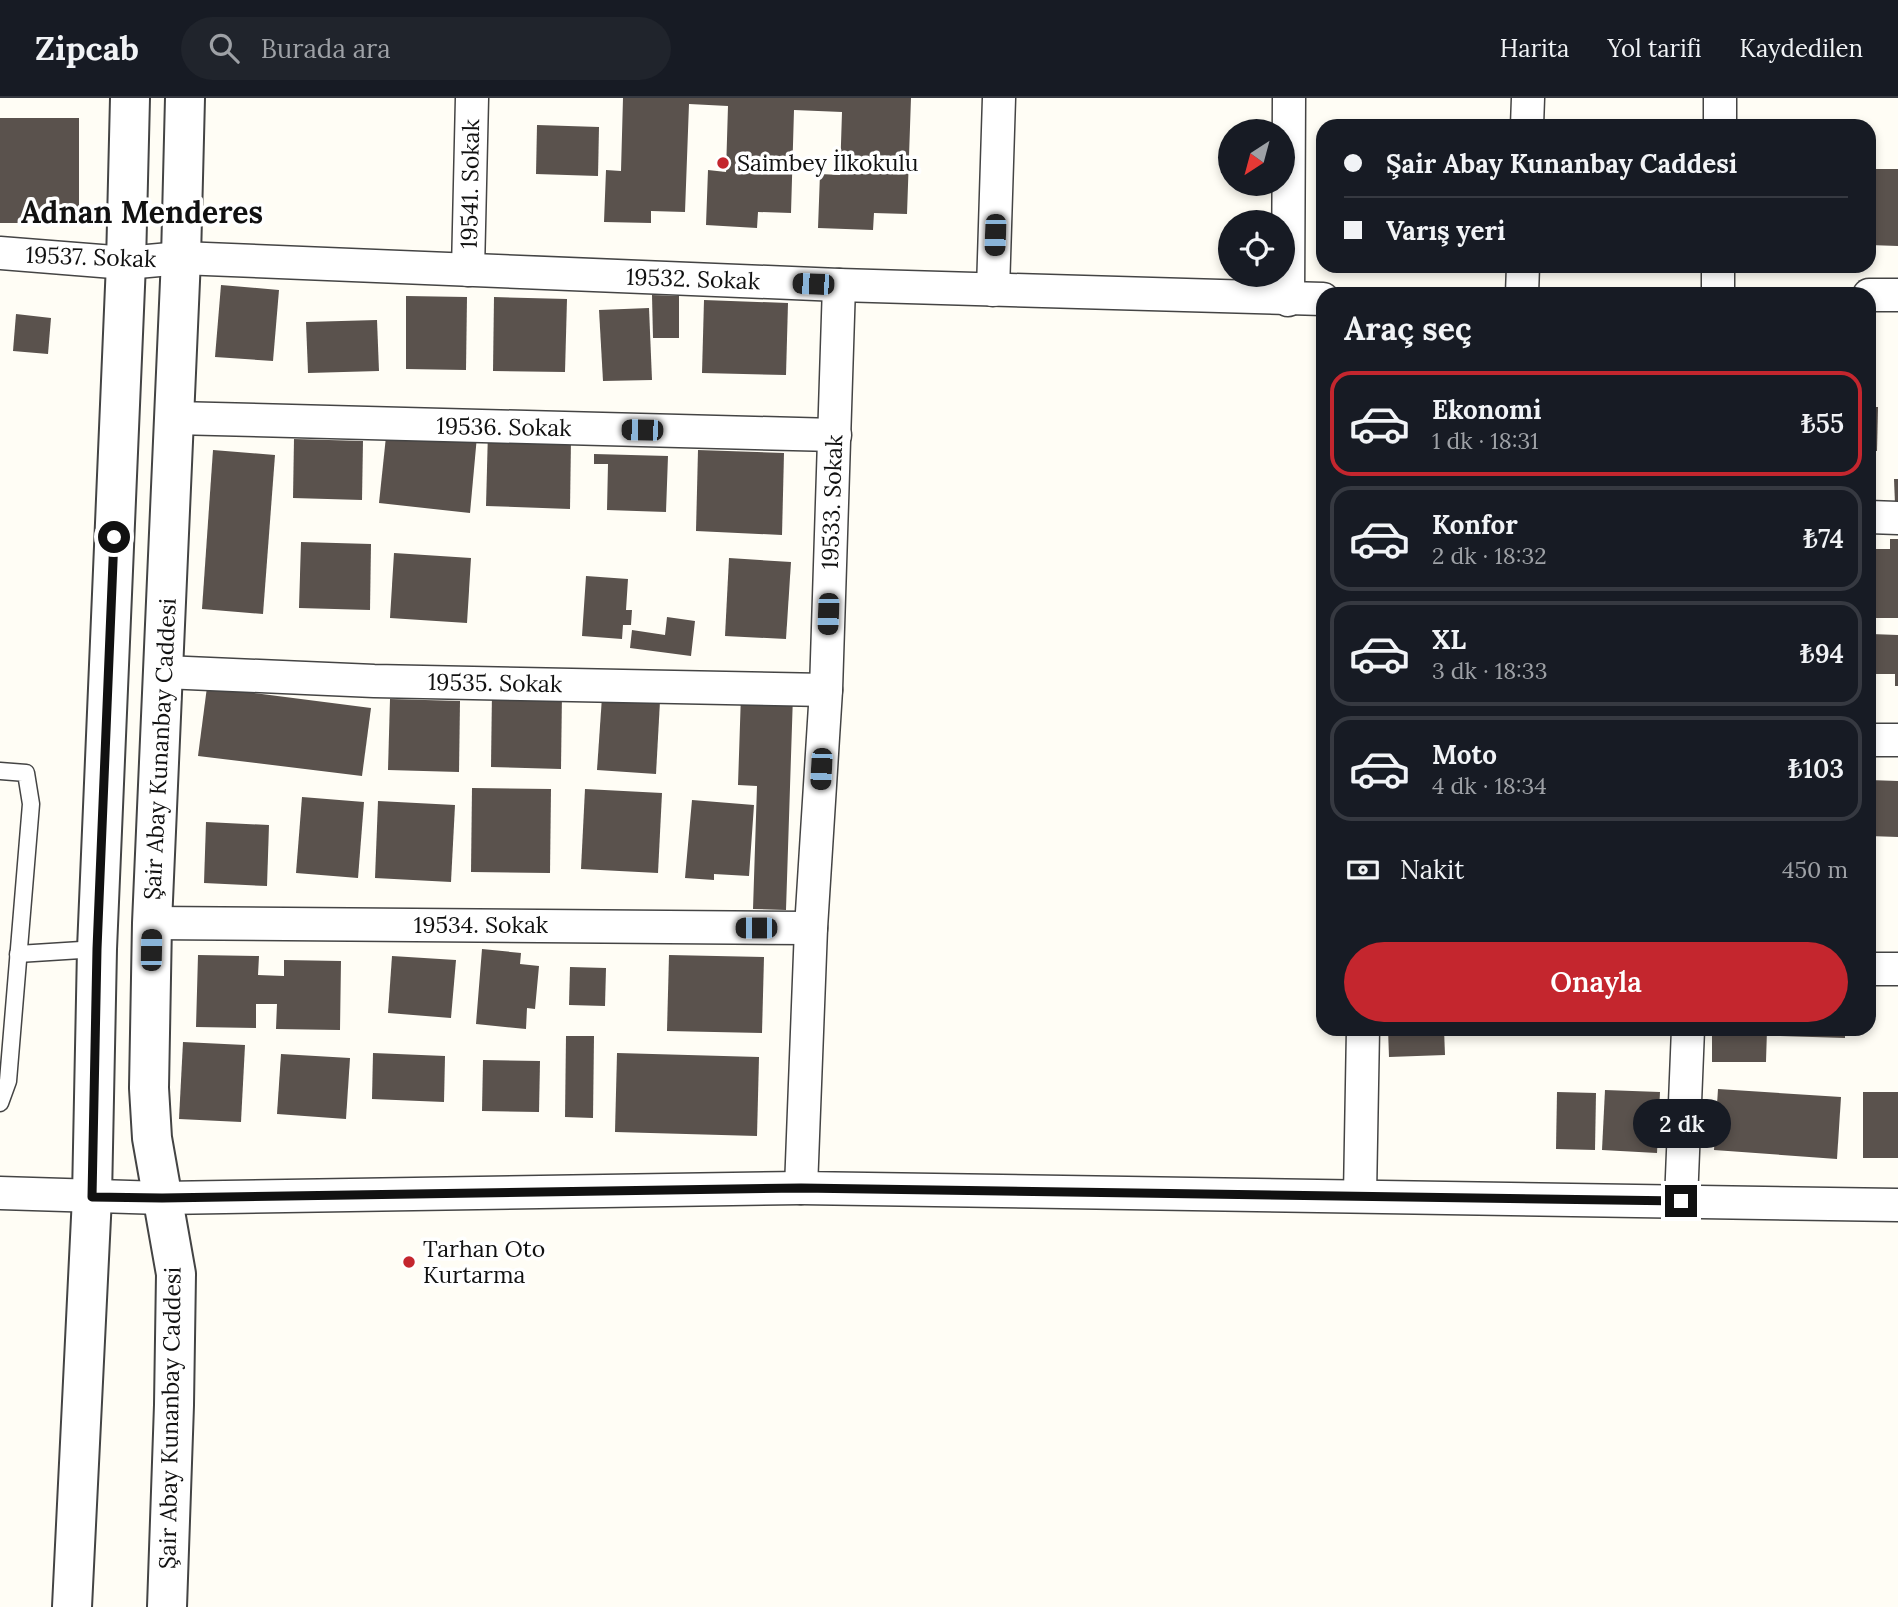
<!DOCTYPE html>
<html lang="tr">
<meta charset="utf-8">
<style>
body{margin:0;font-family:Lora,serif;background:#20242c;color:#f1f3f6;height:100vh;display:flex;flex-direction:column;font-size:26px;white-space:nowrap}
*{box-sizing:border-box;margin:0}
p{font-size:23px;color:#9ea1a6}
.icon{flex:none;width:38px;height:38px;fill:none;stroke:currentColor;stroke-width:2;stroke-linecap:round;stroke-linejoin:round}
.map{position:relative;flex:1;overflow:hidden}
.side{position:absolute;left:1316px;top:189px;width:560px;height:749px;display:flex;flex-direction:column;background:#171b24;border-radius:21px;box-shadow:0 4px 10px #0003}
.side>*{flex:none}
.hud{position:absolute;left:1316px;top:21px;width:560px;height:154px;border-radius:21px;box-shadow:0 4px 10px #0003;display:grid;align-content:center;height:154px;padding:0 28px;background:#171b24}
.needle{width:46px;rotate:216deg}
.fabs{position:absolute;left:1218px;top:21px;display:grid;gap:14px}
.fabs a{display:grid;place-items:center;width:77px;height:77px;border-radius:50%;background:#171b24;box-shadow:0 4px 10px #0003;font-size:35px}
.end{position:absolute;width:32px;height:32px;margin:-16px;border:9px solid #111;background:#fff;box-shadow:0 0 0 4px #fff}
.from{border-radius:50%}
.bubble{position:absolute;height:49px;border-radius:24px;background:#171b24;box-shadow:0 4px 10px #0003;font-size:23px;font-weight:600;line-height:49px;text-align:center}
.car{position:absolute;width:21px;height:42px;margin:-21px -10px;border-radius:9px;box-shadow:0 0 5px 2px #0007;background:linear-gradient(#222 24%,#8ab4d8 0 40%,#222 0 76%,#8ab4d8 0 86%,#222 0)}
.hud b{display:flex;align-items:center;gap:24px;height:66px;font-size:26px}
.hud b+b{border-top:2px solid #363941}
.hud i{width:18px;height:18px;background:#f1f3f6}
ul{padding:0;list-style:none}
li{display:flex;align-items:center;gap:21px;height:105px;margin:0 14px 10px;padding:0 14px;border:4px solid #363941;border-radius:21px}
li div{flex:1}
li b{display:block;font-size:26px}
li em{font-style:normal;font-weight:600}
li.active{border-color:#c4262e}
li>.icon{width:63px;height:63px;stroke-width:1.5}
h2{padding:0 28px;font-size:32px;line-height:84px}
.pay{display:flex;align-items:center;gap:18px;height:77px;padding:0 28px;font-size:26px}
.pay p{margin-inline-start:auto}
.primary-button{display:flex;gap:14px;margin-top:auto;padding:14px 28px}
.primary-button a{flex:1;height:80px;border-radius:42px;background:#c4262e;color:#fff;font-size:28px;font-weight:600;line-height:80px;text-align:center}
header{display:flex;align-items:center;gap:42px;box-sizing:border-box;height:98px;padding:0 35px;background:#171b24;border-bottom:2px solid #363941}
header strong{font-size:33px}
nav{display:flex;gap:38px;margin-inline-start:auto;font-size:24px}
.search{width:490px;height:63px;background:#20242c;display:flex;align-items:center;gap:18px;box-sizing:border-box;padding:0 24px;border-radius:38px;color:#9ea1a6;font-size:26px}
.map>svg:first-child{display:block}
.building{fill:#5a524d}
.lines{fill:none;stroke-linecap:round;stroke-linejoin:round}
.service-casing{stroke:#444;stroke-width:19}
.minor-casing{stroke:#444;stroke-width:35}
.tertiary-casing{stroke:#444;stroke-width:42}
.service{stroke:#fff;stroke-width:16}
.minor{stroke:#fff;stroke-width:32}
.tertiary{stroke:#fff;stroke-width:38}
.route{stroke:#111;stroke-width:9}
.poi-dot{fill:#c4262e;stroke:#fff;stroke-width:2.5}
.labels{text-anchor:middle;stroke-width:7;stroke-linejoin:round;paint-order:stroke}
.poi-label{font-size:23px;fill:#111;stroke:#fff;text-anchor:start}
.street-label{font-size:23px;fill:#111;stroke:#fff}
.district-label{font-size:30px;font-weight:bold;fill:#111;stroke:#fff}
</style>
<header>
<strong>Zipcab</strong>
<div class="search"><svg class="icon" aria-label="search" viewBox="0 0 24 24"><circle cx="10" cy="10" r="6"/><path d="M15 15l6 6"/></svg>Burada ara</div>
<nav><a>Harita</a><a>Yol tarifi</a><a>Kaydedilen</a></nav>
</header>
<div class="map">
<svg width="1898" height="1509" viewBox="0 0 1898 1509">
<rect width="100%" height="100%" fill="#fffdf5"/>
<g class="building">
<polygon points="623,0 911,0 907,116 874,115 873,132 818,130 820,76 840,77 842,14 794,12 791,115 758,114 757,130 706,127 708,72 726,74 728,8 689,6 685,114 651,113 651,125 604,124 606,72 621,73"/>
<rect x="0" y="20" width="79" height="105"/>
<polygon points="537,27 599,29 598,78 536,76"/>
<polygon points="1869,71 1898,71 1898,148 1869,147"/>
<polygon points="221,187 279,192 273,263 215,259"/>
<polygon points="652,197 679,198 679,240 653,240"/>
<polygon points="406,198 467,199 466,272 406,271"/>
<polygon points="494,199 567,201 565,274 493,273"/>
<polygon points="704,202 788,205 786,277 702,275"/>
<polygon points="649,210 652,282 603,283 599,212"/>
<polygon points="16,216 51,220 48,256 13,253"/>
<polygon points="377,222 379,273 308,275 306,224"/>
<polygon points="1869,309 1878,309 1877,353 1869,353"/>
<polygon points="387,329 477,338 470,415 379,405"/>
<polygon points="488,333 571,341 570,411 486,408"/>
<polygon points="294,341 363,343 362,402 293,400"/>
<polygon points="213,352 275,357 263,516 202,511"/>
<polygon points="698,352 784,355 782,437 696,433"/>
<polygon points="594,356 668,358 666,414 607,412 608,366 594,366"/>
<polygon points="1894,381 1898,381 1898,405 1895,406"/>
<polygon points="1890,441 1898,441 1898,520 1871,520 1870,451 1890,451"/>
<polygon points="301,444 371,446 370,512 299,510"/>
<polygon points="394,455 471,460 467,525 390,520"/>
<polygon points="729,460 791,464 786,541 725,538"/>
<polygon points="586,478 628,481 626,512 632,512 631,527 623,527 622,541 582,538"/>
<polygon points="667,519 695,523 691,558 630,550 632,532 665,537"/>
<polygon points="1871,536 1898,537 1898,588 1895,588 1895,576 1870,576"/>
<polygon points="207,589 371,610 362,678 198,658"/>
<polygon points="492,593 562,594 561,671 491,669"/>
<polygon points="741,596 793,597 786,812 753,811 757,688 738,687"/>
<polygon points="602,599 660,603 656,676 597,672"/>
<polygon points="390,601 460,603 459,674 388,672"/>
<polygon points="1869,682 1898,683 1898,739 1869,738"/>
<polygon points="472,690 551,691 550,775 471,774"/>
<polygon points="585,691 662,695 658,775 581,771"/>
<polygon points="302,699 364,704 358,780 296,775"/>
<polygon points="692,702 754,707 749,778 714,776 714,782 685,780"/>
<polygon points="378,703 455,707 451,784 375,780"/>
<polygon points="206,724 269,727 267,788 204,785"/>
<polygon points="482,851 521,855 520,866 539,868 535,911 527,910 526,931 476,926"/>
<polygon points="198,857 259,858 258,877 284,878 284,862 341,863 340,932 276,931 277,906 256,906 256,930 196,929"/>
<polygon points="669,857 764,859 762,935 667,933"/>
<polygon points="392,858 456,862 451,920 388,915"/>
<polygon points="570,869 606,870 605,908 569,907"/>
<polygon points="1388,931 1444,931 1445,957 1389,959"/>
<polygon points="1712,931 1767,931 1766,964 1712,964"/>
<polygon points="1780,931 1845,931 1845,940 1780,938"/>
<polygon points="566,938 594,938 593,1020 565,1019"/>
<polygon points="183,944 245,947 241,1024 179,1021"/>
<polygon points="373,955 445,958 444,1004 372,1001"/>
<polygon points="617,955 759,959 757,1038 615,1034"/>
<polygon points="281,956 350,960 346,1021 277,1016"/>
<polygon points="483,962 540,963 539,1014 482,1013"/>
<polygon points="1718,991 1841,999 1837,1061 1714,1052"/>
<polygon points="1605,992 1660,994 1657,1055 1602,1052"/>
<polygon points="1557,994 1596,995 1595,1052 1556,1051"/>
<rect x="1863" y="994" width="35" height="66"/>
</g>
<g class="lines">
<defs>
<g id="service">
<polyline points="0,673 26,675 31,706 8,983 0,1005"/>
<polyline points="18,856 97,851"/>
</g>
<g id="minor">
<polyline points="1527,28 1528,0"/>
<polyline points="1720,28 1720,0"/>
<polyline points="0,155 126,165 181,160 839,187 1323,201"/>
<polyline points="468,172 472,0"/>
<polyline points="839,187 826,592 811,830 801,1090 1898,1107"/>
<polyline points="993,192 999,0"/>
<polyline points="1522,196 1523,168"/>
<polyline points="1718,196 1718,168"/>
<polyline points="1869,197 1898,197"/>
<polyline points="1288,202 1289,0"/>
<polyline points="174,320 835,337"/>
<polyline points="1869,419 1898,420"/>
<polyline points="164,574 374,583 826,592"/>
<polyline points="1869,642 1898,642"/>
<polyline points="152,825 811,830"/>
<polyline points="1869,871 1898,871"/>
<polyline points="0,1095 162,1100 801,1090"/>
<polyline points="1360,1097 1363,931"/>
<polyline points="1681,1103 1688,931"/>
</g>
<g id="tertiary">
<polyline points="72,1509 92,1099 97,851 126,165 130,0"/>
<polyline points="167,1509 174,1307 176,1176 152,1040 149,990 152,825 181,160 185,0"/>
</g>
</defs>
<use href="#service" class="service-casing"/>
<use href="#minor" class="minor-casing"/>
<use href="#tertiary" class="tertiary-casing"/>
<use href="#service" class="service"/>
<use href="#minor" class="minor"/>
<use href="#tertiary" class="tertiary"/>
</g>
<g class="lines">
<polyline class="route" points="114,439 97,851 92,1099 162,1100 801,1090 1681,1103"/>
</g>
<g class="poi-dot">
<circle cx="723" cy="65" r="7"/>
<circle cx="409" cy="1164" r="7"/>
</g>
<g class="labels">
<g class="poi-label">
<text x="737" y="73">Saimbey İlkokulu</text>
<text x="423" y="1159">Tarhan Oto<tspan x="423" dy="26">Kurtarma</tspan></text>
</g>
<g class="street-label">
<text transform="translate(470 86) rotate(-89)" y="8">19541. Sokak</text>
<text transform="translate(91 159) rotate(2)" y="8">19537. Sokak</text>
<text transform="translate(693 181) rotate(2)" y="8">19532. Sokak</text>
<text transform="translate(504 329) rotate(1)" y="8">19536. Sokak</text>
<text transform="translate(832 404) rotate(-88)" y="8">19533. Sokak</text>
<text transform="translate(495 585) rotate(1)" y="8">19535. Sokak</text>
<text transform="translate(160 651) rotate(-87)" y="8">Şair Abay Kunanbay Caddesi</text>
<text x="481" y="835">19534. Sokak</text>
<text transform="translate(170 1320) rotate(-89)" y="8">Şair Abay Kunanbay Caddesi</text>
</g>
<g class="district-label">
<text x="142" y="125">Adnan Menderes</text>
</g>
</g>
</svg>
<div class="fabs">
<a><svg class="needle" viewBox="-14 -14 28 28"><path d="M0-13l5 13h-10z" fill="#e53935"/><path d="M0 13l5-13h-10z" fill="#9ea1a6"/></svg></a>
<a><svg class="icon" aria-label="locate" viewBox="0 0 24 24"><circle cx="12" cy="12" r="6"/><path d="M12 2v4M12 18v4M2 12h4M18 12h4"/></svg></a>
</div>
<i class="end from" style="left:114px;top:439px"></i>
<i class="end" style="left:1681px;top:1103px"></i>
<div class="bubble" style="left:1633px;top:1001px;width:98px">2 dk</div>
<i class="car" style="left:995px;top:137px;rotate:182deg"></i>
<i class="car" style="left:813px;top:186px;rotate:272deg"></i>
<i class="car" style="left:642px;top:332px;rotate:271deg"></i>
<i class="car" style="left:828px;top:516px;rotate:182deg"></i>
<i class="car" style="left:821px;top:671px;rotate:183deg"></i>
<i class="car" style="left:756px;top:830px;rotate:270deg"></i>
<i class="car" style="left:151px;top:852px;rotate:1deg"></i>
<div class="hud">
<b><i class="from"></i>Şair Abay Kunanbay Caddesi</b>
<b><i></i>Varış yeri</b>
</div>
<section class="side">
<h2>Araç seç</h2>
<ul>
<li class="active"><svg class="icon" aria-label="car" viewBox="0 0 24 24"><path d="M5 17H2v-5l4-1 3-4h7l3 4 3 1v5h-3M9 17h6M6 11h13"/><circle cx="7" cy="17" r="2"/><circle cx="17" cy="17" r="2"/></svg><div><b>Ekonomi</b><p>1 dk · 18:31</p></div><em>₺55</em></li>
<li><svg class="icon" aria-label="car" viewBox="0 0 24 24"><path d="M5 17H2v-5l4-1 3-4h7l3 4 3 1v5h-3M9 17h6M6 11h13"/><circle cx="7" cy="17" r="2"/><circle cx="17" cy="17" r="2"/></svg><div><b>Konfor</b><p>2 dk · 18:32</p></div><em>₺74</em></li>
<li><svg class="icon" aria-label="car" viewBox="0 0 24 24"><path d="M5 17H2v-5l4-1 3-4h7l3 4 3 1v5h-3M9 17h6M6 11h13"/><circle cx="7" cy="17" r="2"/><circle cx="17" cy="17" r="2"/></svg><div><b>XL</b><p>3 dk · 18:33</p></div><em>₺94</em></li>
<li><svg class="icon" aria-label="car" viewBox="0 0 24 24"><path d="M5 17H2v-5l4-1 3-4h7l3 4 3 1v5h-3M9 17h6M6 11h13"/><circle cx="7" cy="17" r="2"/><circle cx="17" cy="17" r="2"/></svg><div><b>Moto</b><p>4 dk · 18:34</p></div><em>₺103</em></li>
</ul>
<div class="pay"><svg class="icon" aria-label="cash" viewBox="0 0 24 24"><path d="M3 7h18v10H3z"/><circle cx="12" cy="12" r="2"/></svg>Nakit<p>450 m</p></div>
<div class="primary-button"><a>Onayla</a></div>
</section>
</div>
